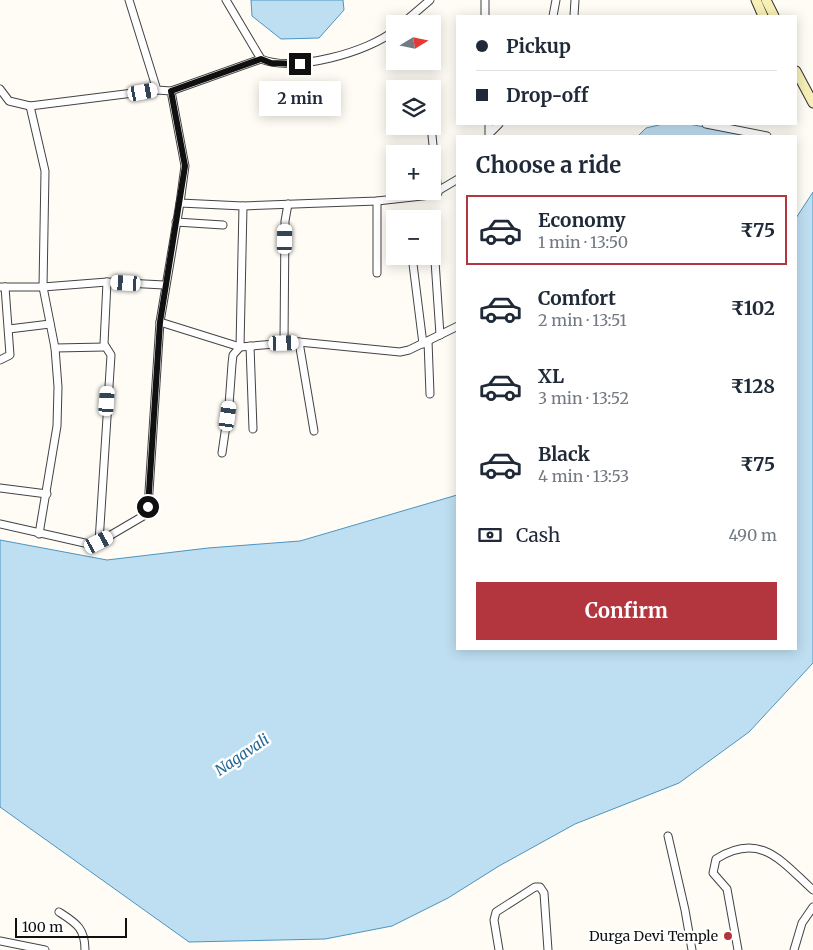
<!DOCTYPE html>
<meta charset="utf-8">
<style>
body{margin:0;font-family:Merriweather,serif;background:#f6f6f7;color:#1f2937;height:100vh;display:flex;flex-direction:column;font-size:19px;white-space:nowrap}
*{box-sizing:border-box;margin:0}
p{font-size:16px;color:#747a83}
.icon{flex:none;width:28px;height:28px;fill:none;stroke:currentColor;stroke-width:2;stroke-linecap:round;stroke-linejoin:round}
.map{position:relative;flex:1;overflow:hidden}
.details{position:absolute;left:456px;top:135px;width:341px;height:515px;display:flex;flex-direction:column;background:#fff;border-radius:0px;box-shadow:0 2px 12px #0003}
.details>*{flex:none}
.hud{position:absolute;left:456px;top:15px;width:341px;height:110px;border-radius:0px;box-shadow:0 2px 12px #0003;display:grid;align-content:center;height:110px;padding:0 20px;background:#fff}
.needle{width:32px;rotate:80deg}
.buttons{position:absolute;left:386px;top:15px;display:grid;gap:10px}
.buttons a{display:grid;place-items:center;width:55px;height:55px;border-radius:0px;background:#fff;box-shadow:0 2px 12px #0003;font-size:25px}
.scale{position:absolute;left:15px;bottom:12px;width:112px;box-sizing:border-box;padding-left:5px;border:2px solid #101010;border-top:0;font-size:14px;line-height:18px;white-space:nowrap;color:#101010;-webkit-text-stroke:4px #fff;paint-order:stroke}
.end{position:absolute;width:22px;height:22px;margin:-11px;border:6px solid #101010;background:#fff;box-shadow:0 0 0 2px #fff}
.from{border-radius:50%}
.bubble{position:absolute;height:35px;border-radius:0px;background:#fff;box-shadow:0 2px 12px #0003;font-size:16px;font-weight:700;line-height:35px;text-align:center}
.car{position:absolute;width:15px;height:30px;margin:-15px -8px;border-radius:6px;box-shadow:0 0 4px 1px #0007;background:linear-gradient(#fff 24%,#345 0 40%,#fff 0 76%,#345 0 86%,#fff 0)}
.hud b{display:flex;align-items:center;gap:18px;height:48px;font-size:19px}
.hud b+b{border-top:1px solid #e0e1e3}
.hud i{width:12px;height:12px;background:#1f2937}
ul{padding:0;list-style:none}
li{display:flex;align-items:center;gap:15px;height:70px;margin:0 10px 8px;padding:0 10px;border:2px solid transparent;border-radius:0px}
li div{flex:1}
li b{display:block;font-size:19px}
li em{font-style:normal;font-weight:700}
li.active{border-color:#b3353e}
li>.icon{width:45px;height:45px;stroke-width:1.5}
h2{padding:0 20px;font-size:22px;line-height:60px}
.pay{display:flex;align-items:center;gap:12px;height:55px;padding:0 20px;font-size:19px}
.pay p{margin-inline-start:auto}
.primary-button{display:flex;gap:10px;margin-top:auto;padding:10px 20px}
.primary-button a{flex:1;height:58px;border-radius:0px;background:#b3353e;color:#fff;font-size:20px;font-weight:700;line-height:58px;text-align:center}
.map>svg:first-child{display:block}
.water{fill:#bedff1;stroke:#4d94c0}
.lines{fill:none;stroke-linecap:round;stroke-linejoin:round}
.street-casing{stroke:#434343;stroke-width:9}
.secondary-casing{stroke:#323232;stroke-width:11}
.street{stroke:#fff;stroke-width:7}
.secondary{stroke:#f7efb7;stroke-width:9}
.route{stroke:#101010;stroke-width:6}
.poi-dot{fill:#b3353e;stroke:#fff;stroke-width:2}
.labels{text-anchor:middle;stroke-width:5;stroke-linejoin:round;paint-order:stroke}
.poi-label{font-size:14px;fill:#101010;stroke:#fff;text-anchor:end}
.water-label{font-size:15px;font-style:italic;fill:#256797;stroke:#fff}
</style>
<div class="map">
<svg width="813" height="950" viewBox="0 0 813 950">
<rect width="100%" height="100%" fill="#fefcf5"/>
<g class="water">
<polygon points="251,0 343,0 344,10 319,38 281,39 252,16"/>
<polygon points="663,124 689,124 750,136 638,136 646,128"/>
<polygon points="813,192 813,663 749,732 679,783 575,824 499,866 448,898 392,926 325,939 189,942 0,807 0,540 107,560 208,548 300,541 457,495 458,649 796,649 796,218"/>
</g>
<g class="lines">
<defs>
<g id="street">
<polyline points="129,0 157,90 171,91 185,166 180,203 243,206 377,201 431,195 458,179"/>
<path d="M226,0L261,59C293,73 369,52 395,30"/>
<polyline points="485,0 485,16"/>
<polyline points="553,16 556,0"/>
<polyline points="574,16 575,0"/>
<polyline points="402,24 430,0"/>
<polyline points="0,89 9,101 30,106 157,90"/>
<polyline points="171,91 261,59"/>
<polyline points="30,106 45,171 43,287 55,348 58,387 57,426 39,534"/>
<polyline points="706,124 767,136"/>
<polyline points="431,126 438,193"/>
<polyline points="490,133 499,124"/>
<polyline points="489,136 489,124"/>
<polyline points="176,222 223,225"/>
<polyline points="435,261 440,335"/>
<polyline points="413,264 423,344"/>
<polyline points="377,273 377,201"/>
<polyline points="0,287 43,287 107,282 164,285"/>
<polyline points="160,322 240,347 299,342 400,352 409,350 458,326"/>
<polyline points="9,329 50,324"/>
<polyline points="428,341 430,394"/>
<polyline points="299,342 314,431"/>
<polyline points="284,343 285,221 288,204"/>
<polyline points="250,346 253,429"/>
<polyline points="55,348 105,347"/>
<polyline points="0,360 10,355 5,287"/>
<polyline points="222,453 229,405 232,364 233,355 240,347 243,206"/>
<polyline points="0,488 47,494"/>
<polyline points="0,524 89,544 99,542 145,515 148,507 160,322 180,203"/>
<polyline points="99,542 111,355 104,344 107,282"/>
<polyline points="668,836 685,910 692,950"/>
<path d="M59,912C76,923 85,928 85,950"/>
<polyline points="0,941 45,950"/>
<polyline points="499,950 494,920 496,912 535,887 540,887 544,893 548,950"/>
<path d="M738,950L727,889L713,873L716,859C761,831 782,862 813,890"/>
<polyline points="794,950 802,923 813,907"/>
</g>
<g id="secondary">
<polyline points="756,0 763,16"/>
<polyline points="766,0 774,16"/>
<polyline points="796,71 813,103"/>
</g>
</defs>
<use href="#street" class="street-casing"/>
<use href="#secondary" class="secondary-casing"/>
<use href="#street" class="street"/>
<use href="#secondary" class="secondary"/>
</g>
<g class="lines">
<polyline class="route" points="148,507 160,322 185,166 171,91 261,59 271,63 300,64"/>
</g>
<circle class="poi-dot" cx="728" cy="936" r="5"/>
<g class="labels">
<g class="poi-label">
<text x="718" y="941">Durga Devi Temple</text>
</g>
<g class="water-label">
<text transform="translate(242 755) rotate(-34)" y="5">Nagavali</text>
</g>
</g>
</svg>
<div class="buttons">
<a><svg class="needle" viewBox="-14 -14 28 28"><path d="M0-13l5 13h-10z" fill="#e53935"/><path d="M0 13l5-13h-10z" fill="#747a83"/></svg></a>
<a><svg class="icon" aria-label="layers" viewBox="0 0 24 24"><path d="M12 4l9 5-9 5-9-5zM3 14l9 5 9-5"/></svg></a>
<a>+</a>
<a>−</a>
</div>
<div class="scale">100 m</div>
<i class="end from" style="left:148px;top:507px"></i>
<i class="end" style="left:300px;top:64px"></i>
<div class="bubble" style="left:259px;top:81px;width:82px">2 min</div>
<i class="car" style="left:143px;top:92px;rotate:80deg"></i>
<i class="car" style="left:285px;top:239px;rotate:1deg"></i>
<i class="car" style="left:126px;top:283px;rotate:273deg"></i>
<i class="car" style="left:284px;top:343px;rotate:88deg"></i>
<i class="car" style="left:107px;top:401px;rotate:4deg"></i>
<i class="car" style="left:228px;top:416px;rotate:8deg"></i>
<i class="car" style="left:99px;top:542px;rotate:62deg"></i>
<div class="hud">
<b><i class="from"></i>Pickup</b>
<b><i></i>Drop-off</b>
</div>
<section class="details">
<h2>Choose a ride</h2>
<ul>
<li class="active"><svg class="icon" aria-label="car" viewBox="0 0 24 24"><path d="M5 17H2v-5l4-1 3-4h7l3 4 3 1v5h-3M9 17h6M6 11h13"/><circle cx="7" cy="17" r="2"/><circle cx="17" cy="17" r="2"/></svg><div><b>Economy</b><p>1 min · 13:50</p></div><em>₹75</em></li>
<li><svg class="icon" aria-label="car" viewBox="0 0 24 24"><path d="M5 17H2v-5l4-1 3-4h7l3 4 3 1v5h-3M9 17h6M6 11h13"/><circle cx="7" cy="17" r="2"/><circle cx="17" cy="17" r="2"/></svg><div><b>Comfort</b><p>2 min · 13:51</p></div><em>₹102</em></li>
<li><svg class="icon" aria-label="car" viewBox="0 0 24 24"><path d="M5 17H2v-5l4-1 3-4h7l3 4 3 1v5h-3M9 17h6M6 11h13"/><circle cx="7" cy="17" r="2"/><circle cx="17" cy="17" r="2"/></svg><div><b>XL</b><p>3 min · 13:52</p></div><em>₹128</em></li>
<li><svg class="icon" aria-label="car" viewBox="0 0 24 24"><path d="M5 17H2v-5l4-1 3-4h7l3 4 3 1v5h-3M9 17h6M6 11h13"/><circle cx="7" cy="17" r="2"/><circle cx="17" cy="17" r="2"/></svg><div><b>Black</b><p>4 min · 13:53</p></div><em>₹75</em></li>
</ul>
<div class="pay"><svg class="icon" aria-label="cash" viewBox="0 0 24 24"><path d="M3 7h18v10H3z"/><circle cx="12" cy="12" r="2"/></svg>Cash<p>490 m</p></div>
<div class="primary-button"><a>Confirm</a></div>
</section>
</div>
